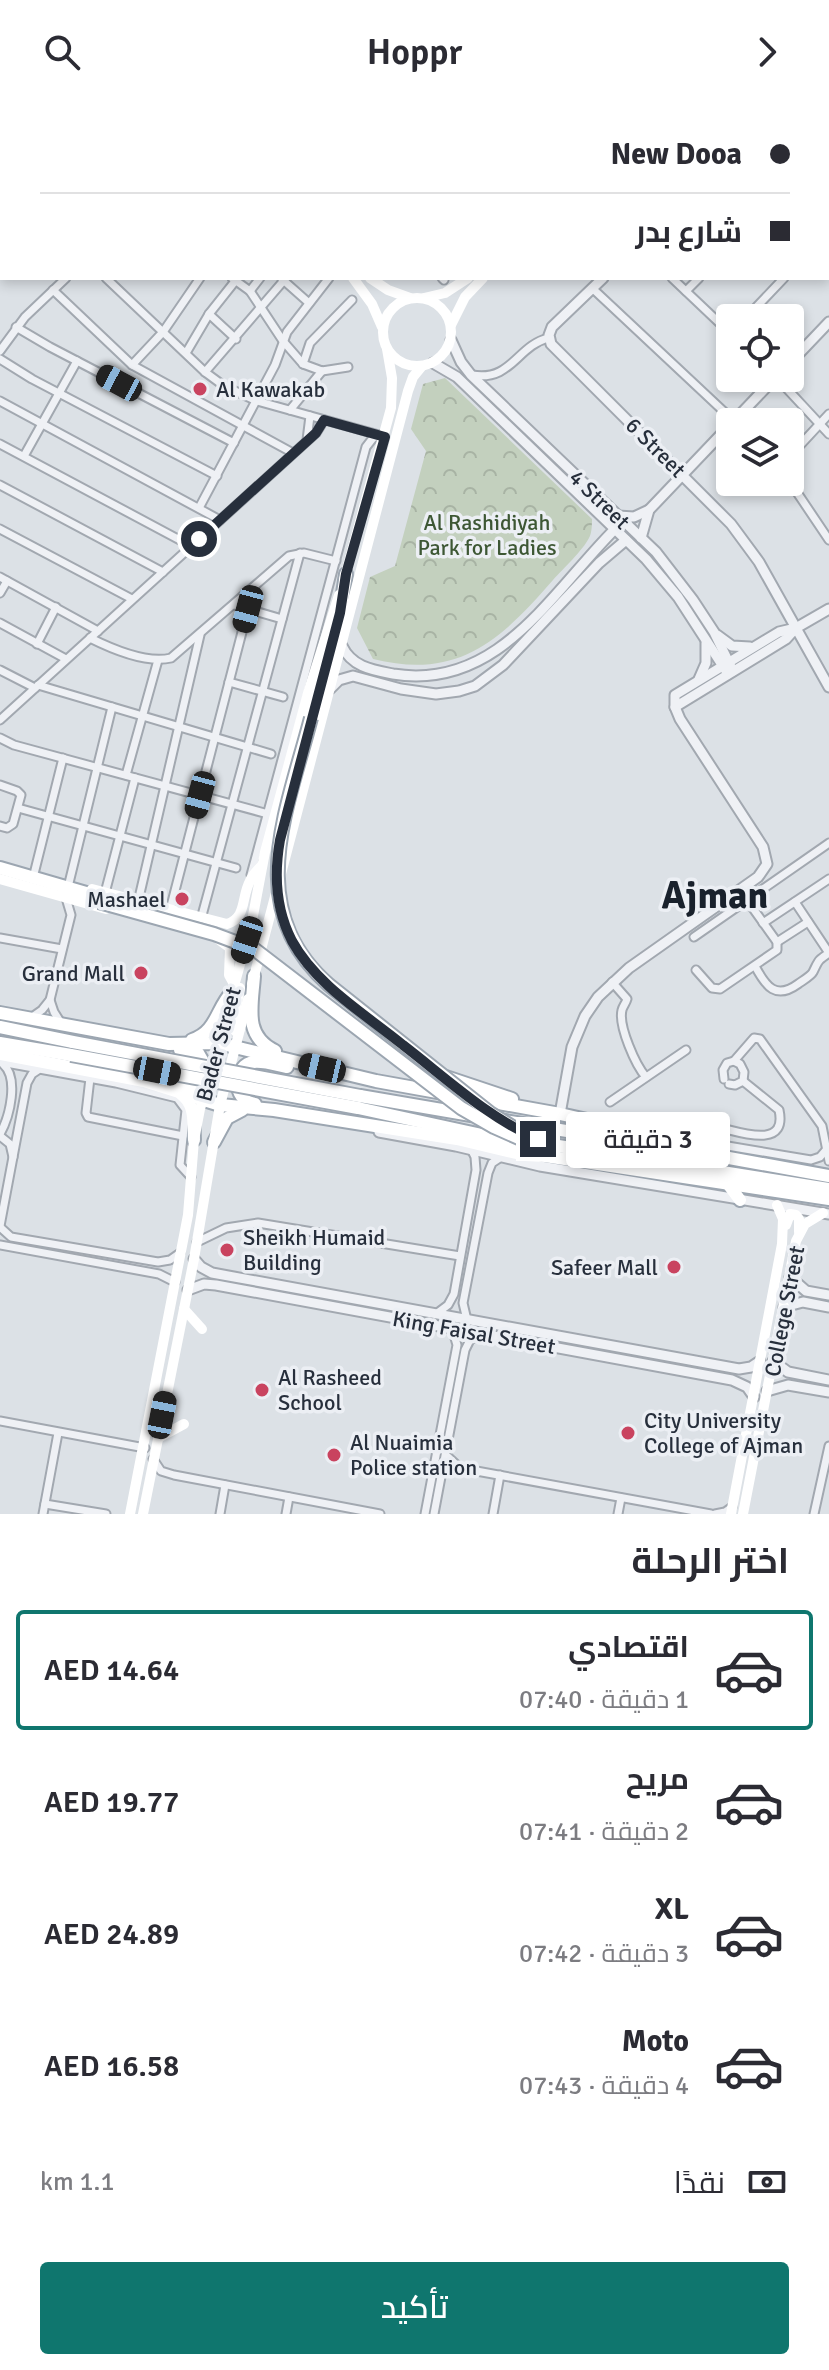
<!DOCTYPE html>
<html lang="ar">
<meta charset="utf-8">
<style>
body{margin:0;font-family:Signika,Cairo,sans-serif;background:#f7f7f7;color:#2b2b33;direction:rtl;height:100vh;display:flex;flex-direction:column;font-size:30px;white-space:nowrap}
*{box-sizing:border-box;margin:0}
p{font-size:26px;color:#7c7c81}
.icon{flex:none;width:44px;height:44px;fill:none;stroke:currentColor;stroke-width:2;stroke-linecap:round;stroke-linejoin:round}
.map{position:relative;height:1410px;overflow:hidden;direction:ltr}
.panel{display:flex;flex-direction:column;background:#fff;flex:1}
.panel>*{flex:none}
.top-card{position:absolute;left:0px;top:0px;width:830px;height:176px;box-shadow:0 4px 12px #0003;direction:rtl;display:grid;align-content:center;height:176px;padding:0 40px;background:#fff}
.fabs{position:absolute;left:716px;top:200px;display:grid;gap:16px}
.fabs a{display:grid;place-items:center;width:88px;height:88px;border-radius:8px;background:#fff;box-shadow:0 4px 12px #0003;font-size:40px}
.end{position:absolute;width:36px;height:36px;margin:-18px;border:10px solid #272f3c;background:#fff;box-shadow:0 0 0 4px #fff}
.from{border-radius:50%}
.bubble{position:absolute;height:56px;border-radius:8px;background:#fff;box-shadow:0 4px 12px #0003;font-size:26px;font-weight:600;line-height:56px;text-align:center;direction:rtl}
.car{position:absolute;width:24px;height:48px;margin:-24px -12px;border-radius:10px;box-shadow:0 0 6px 2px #0007;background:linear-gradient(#222 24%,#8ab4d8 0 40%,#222 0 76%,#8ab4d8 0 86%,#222 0)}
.top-card b{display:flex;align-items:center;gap:28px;height:76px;font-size:30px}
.top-card b+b{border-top:2px solid #e1e1e2}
.top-card i{width:20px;height:20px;background:#2b2b33}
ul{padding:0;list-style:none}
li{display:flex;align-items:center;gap:24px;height:120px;margin:0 16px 12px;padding:0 24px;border:4px solid transparent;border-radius:8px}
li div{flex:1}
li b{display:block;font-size:30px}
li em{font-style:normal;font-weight:600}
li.selected{border-color:#0f766e}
li>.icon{width:72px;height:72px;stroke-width:1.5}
h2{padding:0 40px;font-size:36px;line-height:96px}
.pay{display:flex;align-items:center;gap:20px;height:88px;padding:0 40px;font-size:30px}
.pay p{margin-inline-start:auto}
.action{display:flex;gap:16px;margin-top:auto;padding:16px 40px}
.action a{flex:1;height:92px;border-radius:8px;background:#0f766e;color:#fff;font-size:32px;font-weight:600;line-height:92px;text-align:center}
header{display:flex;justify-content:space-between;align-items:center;height:104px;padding:0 40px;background:#fff;font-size:36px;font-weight:600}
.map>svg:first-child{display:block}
.park{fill:url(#park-crowns)}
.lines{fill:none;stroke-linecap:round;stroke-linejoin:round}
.minor-casing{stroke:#a2a8b0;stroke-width:11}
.tertiary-casing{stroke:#a2a8b0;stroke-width:13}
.primary-casing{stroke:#9ca6b1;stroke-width:16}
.minor{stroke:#eff1f5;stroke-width:7}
.tertiary{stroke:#eff1f5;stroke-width:9}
.secondary{stroke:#fff;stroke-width:10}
.primary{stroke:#fff;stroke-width:12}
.primary-bridge-casing{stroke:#9ca6b1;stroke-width:16;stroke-linecap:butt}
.primary-bridge{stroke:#fff;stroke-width:12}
.route{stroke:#272f3c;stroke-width:10}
.poi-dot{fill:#c9435f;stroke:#eceff4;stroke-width:3}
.labels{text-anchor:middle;stroke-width:7;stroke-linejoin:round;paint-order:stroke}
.poi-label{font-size:22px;fill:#272f3c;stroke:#eceff4;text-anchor:start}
.street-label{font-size:22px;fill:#272f3c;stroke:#eceff4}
.park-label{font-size:22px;fill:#3d5734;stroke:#eceff4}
.town-label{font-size:38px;font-weight:bold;fill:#19212c;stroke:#eceff4}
</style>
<header><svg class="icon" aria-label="forward" viewBox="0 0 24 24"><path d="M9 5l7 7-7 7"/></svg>Hoppr<svg class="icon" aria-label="search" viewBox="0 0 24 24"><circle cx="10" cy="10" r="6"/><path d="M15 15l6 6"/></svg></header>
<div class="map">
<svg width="829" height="1410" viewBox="0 0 829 1410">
<defs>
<pattern id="park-crowns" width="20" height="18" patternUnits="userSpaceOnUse" patternTransform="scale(2)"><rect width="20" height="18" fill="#c3d0be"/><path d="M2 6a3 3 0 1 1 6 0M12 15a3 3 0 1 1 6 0" fill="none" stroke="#a8b3a4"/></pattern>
</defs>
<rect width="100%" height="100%" fill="#dce1e6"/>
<path class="park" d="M445,274L592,415C592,420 592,429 589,434C583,446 563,465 553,476C500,537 458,576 373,555L357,524L370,473L395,462L426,347L411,325L423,280Z"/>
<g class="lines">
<defs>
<g id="minor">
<polyline points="393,0 395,2"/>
<polyline points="439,0 441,2"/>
<polyline points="487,0 488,2"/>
<polyline points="550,0 552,2"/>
<polyline points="596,0 598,2"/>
<polyline points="219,2 221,0"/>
<polyline points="322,2 324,0"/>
<polyline points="415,2 417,0"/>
<polyline points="533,2 535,0"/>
<polyline points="787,2 789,0"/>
<polyline points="828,128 829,127"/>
<polyline points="106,174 205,268 224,282 257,297 379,331"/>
<polyline points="232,174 250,187 283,237 303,260 322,267 348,263"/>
<polyline points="442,174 444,176"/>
<polyline points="672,174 730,229"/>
<polyline points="282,175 309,199"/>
<polyline points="592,184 735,318"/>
<polyline points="53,186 132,261 293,349"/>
<polyline points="250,187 260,174"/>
<polyline points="686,187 699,174"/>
<polyline points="209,210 236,235"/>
<polyline points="746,214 784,174"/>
<polyline points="16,223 50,243 234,339"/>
<polyline points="0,247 25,213 66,174"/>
<polyline points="186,249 209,210 236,176"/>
<polyline points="0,255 32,275 217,372"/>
<polyline points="303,260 310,239 352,196"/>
<polyline points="132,261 163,228 200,174"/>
<polyline points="205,268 286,174"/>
<path d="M472,271C512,278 517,241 549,234"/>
<polyline points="777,274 829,330"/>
<polyline points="0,297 220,416"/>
<polyline points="290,306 322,267"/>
<polyline points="307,336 310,312"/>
<polyline points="0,340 191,442"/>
<polyline points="24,352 77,257"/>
<polyline points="790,352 829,310"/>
<polyline points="790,378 829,436"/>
<polyline points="0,381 163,468"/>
<polyline points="199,404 275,261 287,228 329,174"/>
<polyline points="0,425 132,495"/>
<polyline points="0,473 98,527"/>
<polyline points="0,489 7,477"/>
<polyline points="234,501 282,515"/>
<polyline points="0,519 66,555"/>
<path d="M90,534C112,545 146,560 171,554L289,452L304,449L336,457"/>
<polyline points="37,540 56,503"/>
<polyline points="0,566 35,584"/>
<polyline points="229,578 283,593"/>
<polyline points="38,581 271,650"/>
<polyline points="0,616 316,329 324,316"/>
<polyline points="0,634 14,641 268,710"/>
<polyline points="126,671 158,556"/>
<polyline points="0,681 17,687 21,691 13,720 7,724 0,722"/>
<polyline points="18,704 236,764"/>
<polyline points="34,770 63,654"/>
<polyline points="251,771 366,343 373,334 380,331"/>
<polyline points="69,779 112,603"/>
<polyline points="105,789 135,674"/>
<polyline points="138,798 200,531"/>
<polyline points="170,806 248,505"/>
<polyline points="201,815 300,449"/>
<polyline points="763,819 829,775"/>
<polyline points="694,833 829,739"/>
<polyline points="0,834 62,845"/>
<polyline points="777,838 808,818"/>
<path d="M755,862C766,883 776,896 798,880C802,877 811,872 813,868C819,856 817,857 829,849L795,798"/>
<polyline points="696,866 712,884 720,885 777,846 777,838 747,796"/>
<path d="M612,878L627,895C626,899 623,902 622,906C618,922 636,962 646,973"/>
<polyline points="50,896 54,908 61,919"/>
<polyline points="32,913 42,906 50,896 71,811 66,794"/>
<polyline points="734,957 754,934 760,935 822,1022 829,1057"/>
<polyline points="0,958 116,979 177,994 186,1006 180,1061 191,1073"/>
<polyline points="90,974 86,1009 88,1013 183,1032"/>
<polyline points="724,975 723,966 727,959 734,957 740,960 744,968 743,977 735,981 729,980"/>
<polyline points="610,998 686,946"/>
<path d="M717,1023C737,1027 788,1047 779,1006L743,977"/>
<path d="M0,1030C10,1012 19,974 3,960"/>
<polyline points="0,1032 10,1040 13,1053 0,1122"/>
<polyline points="686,1035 811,1056 820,1053 826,1046"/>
<polyline points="13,1053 27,979 32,970 38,966"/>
<polyline points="0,1123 11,1133 158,1158 170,1156 180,1149"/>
<polyline points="197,1138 226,1124 258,1119 460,1152"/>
<polyline points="0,1141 159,1170 175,1178"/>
<polyline points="436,1210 448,1201 454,1190 476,1066 475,1053 471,1045"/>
<polyline points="467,1216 463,1199 488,1069 492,1059 501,1053"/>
<polyline points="0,1317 145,1344"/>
<polyline points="446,1351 460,1364 711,1410"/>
<polyline points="153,1355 161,1367 174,1371 380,1410"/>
<polyline points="45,1400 106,1410"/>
<polyline points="43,1410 58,1329"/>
<polyline points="220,1410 225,1381"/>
<polyline points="286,1410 289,1393"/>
<polyline points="425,1410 457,1241 452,1224"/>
<polyline points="434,1410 465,1246 470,1236 480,1230"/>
<polyline points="493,1410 500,1371"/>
<polyline points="618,1410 621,1394"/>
<polyline points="715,1410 725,1408 732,1403"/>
<polyline points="814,1410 829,1342"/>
</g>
<g id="tertiary">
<polyline points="754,0 756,2"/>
<polyline points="828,85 829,87"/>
<polyline points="603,174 552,223 549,231 551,240 731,420 759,458 829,583"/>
<polyline points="451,236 461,258 471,271 656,448 693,496 714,528 733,567"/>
<polyline points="433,259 457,273 646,455 678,493 728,570"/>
<polyline points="790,259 829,218"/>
<polyline points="733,318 775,274"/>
<polyline points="618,412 634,413 649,406"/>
<polyline points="641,434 649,406 730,321"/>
<polyline points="717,531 732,542 750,543"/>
<path d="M342,542C352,563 372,566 393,570C498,587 551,489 615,425"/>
<polyline points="699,575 706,559 706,539"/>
<polyline points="330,585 339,576 353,572 401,585 436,590 459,587 475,582 503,561 599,459 626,436"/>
<polyline points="675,603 786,535 796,524"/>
<polyline points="560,1010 572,943 585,912 598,893 629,864 758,773 767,760 763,743 680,615 675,603 675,591 779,528 796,524 829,505"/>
<polyline points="379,1028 456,1042 540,1062 829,1110"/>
<polyline points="194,1155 201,1163 212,1169 739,1265 751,1263 760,1257"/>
<polyline points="790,1173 806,1187 829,1191"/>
<polyline points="188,1186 204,1180 216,1181 732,1276 747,1283 754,1293"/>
<polyline points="784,1203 803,1198 829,1203"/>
<polyline points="773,1257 788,1268 829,1276"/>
<polyline points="767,1287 788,1281 829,1288"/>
</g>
<g id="primary">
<polyline points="311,614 340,509 346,470"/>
<polyline points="0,764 100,793"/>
<path d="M254,872C252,902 243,932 275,947"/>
<polyline points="0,909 169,940 218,939 376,977 560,1010 673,1035 725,1053"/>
<polyline points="0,923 73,938"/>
<path d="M192,936C217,928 216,905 232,888"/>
<polyline points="387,937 426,963"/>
<polyline points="0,939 71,951"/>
<polyline points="0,950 144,977 220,1001 274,1006 457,1035 525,1051 545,1052 829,1095"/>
<polyline points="446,973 512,995"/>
<polyline points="176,981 191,984 197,980 202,956 198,949 180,946"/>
<path d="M181,990C196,1001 193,1018 194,1036"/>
<polyline points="360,992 471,1011"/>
<path d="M255,1000C230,996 234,960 254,958C264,957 277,961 287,963"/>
<polyline points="358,1004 482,1031 527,1045"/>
<polyline points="505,1017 696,1048"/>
<polyline points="214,1038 227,1014 242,1006"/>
<polyline points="552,1041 829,1085"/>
<polyline points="718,1052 829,1072"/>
<polyline points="728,1080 740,1096"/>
</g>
</defs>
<use href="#minor" class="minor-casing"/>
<use href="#tertiary" class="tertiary-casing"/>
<use href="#primary" class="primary-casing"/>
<use href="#minor" class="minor"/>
<use href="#tertiary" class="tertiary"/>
<g class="secondary">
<polyline points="169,0 171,2"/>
<polyline points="185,0 187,2"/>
<polyline points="650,2 652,0"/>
<polyline points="665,2 668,0"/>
<polyline points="353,174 372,200 382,223"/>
<polyline points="370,174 388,186 410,194"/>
<circle cx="417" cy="228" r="34"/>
<polyline points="424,194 445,189 468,174"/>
<polyline points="451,221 465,193 483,174"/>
<polyline points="344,476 391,304 392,274 387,245"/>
<polyline points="0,775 106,805"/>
<path d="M92,785L227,820C247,814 241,793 250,777C252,771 258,766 262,761"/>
<polyline points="218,835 230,844 229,871 234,880"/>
<polyline points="252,880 408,287 413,273 422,262"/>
<polyline points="240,884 232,923 235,927 240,925"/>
<polyline points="786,1121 790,1110 796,1111 799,1115 799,1128"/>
<polyline points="184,1205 202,1225"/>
<polyline points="158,1334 184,1320"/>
<polyline points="130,1410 188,1111 194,1036 200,1005 252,817 265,748 308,589 339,491"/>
<polyline points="143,1410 194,1155 220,1001 248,895"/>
<polyline points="731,1410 782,1140 783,1115 777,1101"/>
<polyline points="743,1410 796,1137 805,1120 823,1109"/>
</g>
<use href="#primary" class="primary"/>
<defs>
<g id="primary-bridge">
<path d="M311,614C287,707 242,805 329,881L490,1009L514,1024L552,1041"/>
<polyline points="99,798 214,830 254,845 461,1004 494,1023 521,1035"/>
<polyline points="73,938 360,992"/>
<polyline points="71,951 358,1004"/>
</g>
</defs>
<use href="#primary-bridge" class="primary-bridge-casing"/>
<use href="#primary-bridge" class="primary-bridge"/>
</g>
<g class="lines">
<path class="route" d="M199,435L316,329L324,316L385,333L346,470L340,509L280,736C274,770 276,806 292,837C316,881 365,910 403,941C446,974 488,1014 538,1035"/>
</g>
<g class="poi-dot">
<circle cx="200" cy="285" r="8"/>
<circle cx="182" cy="795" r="8"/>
<circle cx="141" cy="869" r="8"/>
<circle cx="227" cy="1146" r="8"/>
<circle cx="674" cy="1163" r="8"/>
<circle cx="262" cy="1286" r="8"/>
<circle cx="628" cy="1329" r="8"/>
<circle cx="334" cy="1351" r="8"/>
</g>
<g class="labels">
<g class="poi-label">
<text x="216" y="293">Al Kawakab</text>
<text x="166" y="803" text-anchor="end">Mashael</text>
<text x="125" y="877" text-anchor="end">Grand Mall</text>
<text x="243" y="1141">Sheikh Humaid<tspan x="243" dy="25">Building</tspan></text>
<text x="658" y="1171" text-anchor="end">Safeer Mall</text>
<text x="278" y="1281">Al Rasheed<tspan x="278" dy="25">School</tspan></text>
<text x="644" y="1324">City University<tspan x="644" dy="25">College of Ajman</tspan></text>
<text x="350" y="1346">Al Nuaimia<tspan x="350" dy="25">Police station</tspan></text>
</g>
<g class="street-label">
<text transform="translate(656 343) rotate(45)" y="8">6 Street</text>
<text transform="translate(600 395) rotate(44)" y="8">4 Street</text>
<text transform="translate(218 940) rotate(-75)" y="8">Bader Street</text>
<text transform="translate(784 1207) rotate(-79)" y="8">College Street</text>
<text transform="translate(474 1228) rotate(10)" y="8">King Faisal Street</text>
</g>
<g class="park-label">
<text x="487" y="426">Al Rashidiyah<tspan x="487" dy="25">Park for Ladies</tspan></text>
</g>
<g class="town-label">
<text x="715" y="804">Ajman</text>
</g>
</g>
</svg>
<div class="fabs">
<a><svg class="icon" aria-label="locate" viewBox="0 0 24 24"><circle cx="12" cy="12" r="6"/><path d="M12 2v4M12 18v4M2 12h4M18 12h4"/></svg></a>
<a><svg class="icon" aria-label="layers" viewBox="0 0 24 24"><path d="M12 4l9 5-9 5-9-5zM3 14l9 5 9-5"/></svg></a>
</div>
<i class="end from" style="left:199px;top:435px"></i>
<i class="end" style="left:538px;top:1035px"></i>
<div class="bubble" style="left:566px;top:1008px;width:164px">3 دقيقة</div>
<i class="car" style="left:119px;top:279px;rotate:298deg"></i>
<i class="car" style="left:248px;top:505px;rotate:195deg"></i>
<i class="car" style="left:200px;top:691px;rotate:195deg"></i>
<i class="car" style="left:247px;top:836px;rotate:198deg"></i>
<i class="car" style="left:322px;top:964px;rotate:283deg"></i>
<i class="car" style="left:157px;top:967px;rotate:101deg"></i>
<i class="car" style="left:162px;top:1311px;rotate:11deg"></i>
<div class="top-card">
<b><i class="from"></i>New Dooa</b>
<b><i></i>شارع بدر</b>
</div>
</div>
<section class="panel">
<h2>اختر الرحلة</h2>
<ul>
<li class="selected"><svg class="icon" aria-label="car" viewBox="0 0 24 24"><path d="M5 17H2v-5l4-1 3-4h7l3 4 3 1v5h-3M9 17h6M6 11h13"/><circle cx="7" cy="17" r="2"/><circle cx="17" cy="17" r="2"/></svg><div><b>اقتصادي</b><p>1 دقيقة · 07:40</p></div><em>AED 14.64</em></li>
<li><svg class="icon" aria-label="car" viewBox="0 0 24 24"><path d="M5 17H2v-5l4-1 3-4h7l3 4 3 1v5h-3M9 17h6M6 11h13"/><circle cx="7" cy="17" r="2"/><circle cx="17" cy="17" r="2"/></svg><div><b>مريح</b><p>2 دقيقة · 07:41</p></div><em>AED 19.77</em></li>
<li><svg class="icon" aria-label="car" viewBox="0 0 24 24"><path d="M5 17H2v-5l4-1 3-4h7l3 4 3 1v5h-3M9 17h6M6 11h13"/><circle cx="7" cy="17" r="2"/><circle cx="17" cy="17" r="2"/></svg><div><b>XL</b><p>3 دقيقة · 07:42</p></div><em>AED 24.89</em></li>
<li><svg class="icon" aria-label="car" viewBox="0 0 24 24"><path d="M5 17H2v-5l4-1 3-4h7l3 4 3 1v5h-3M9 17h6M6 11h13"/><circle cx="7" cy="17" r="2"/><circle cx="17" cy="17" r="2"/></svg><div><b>Moto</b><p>4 دقيقة · 07:43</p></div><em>AED 16.58</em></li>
</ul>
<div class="pay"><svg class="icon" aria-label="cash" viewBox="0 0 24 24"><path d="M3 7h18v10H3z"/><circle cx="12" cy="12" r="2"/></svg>نقدًا<p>1.1 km</p></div>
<div class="action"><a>تأكيد</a></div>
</section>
